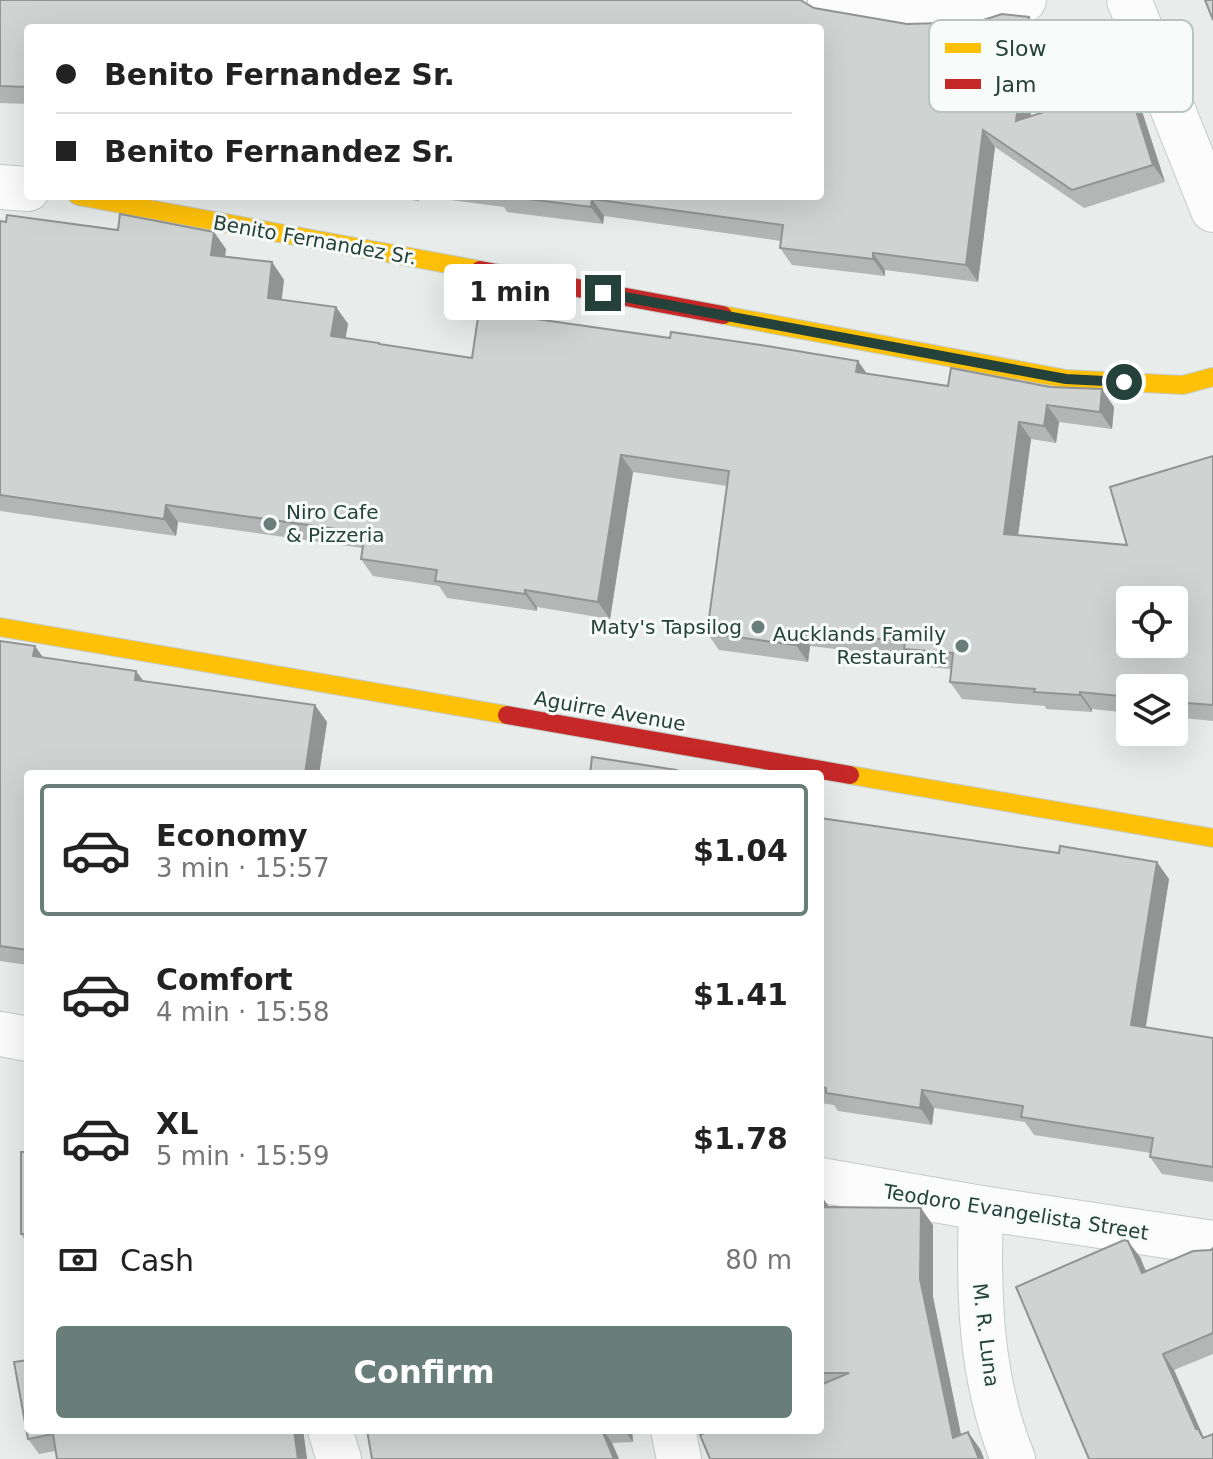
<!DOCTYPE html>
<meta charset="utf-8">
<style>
body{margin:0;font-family:"DejaVu Sans",sans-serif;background:#f2f2f2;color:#222;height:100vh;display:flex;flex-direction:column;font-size:30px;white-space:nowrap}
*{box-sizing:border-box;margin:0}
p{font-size:26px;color:#767676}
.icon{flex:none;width:44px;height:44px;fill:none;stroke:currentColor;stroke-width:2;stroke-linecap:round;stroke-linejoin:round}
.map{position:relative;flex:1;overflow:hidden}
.sheet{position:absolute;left:24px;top:770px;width:800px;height:664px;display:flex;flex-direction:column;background:#fff;border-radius:8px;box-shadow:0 8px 32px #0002}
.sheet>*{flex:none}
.banner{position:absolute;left:24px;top:24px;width:800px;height:176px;border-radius:8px;box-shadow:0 8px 32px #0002;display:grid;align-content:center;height:176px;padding:0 32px;background:#fff}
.buttons{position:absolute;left:1116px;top:586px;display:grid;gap:16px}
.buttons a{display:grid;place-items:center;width:72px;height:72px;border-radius:8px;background:#fff;box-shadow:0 8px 32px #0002;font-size:40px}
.end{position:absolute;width:36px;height:36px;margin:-18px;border:10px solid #24423a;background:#fff;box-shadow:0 0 0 4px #fff}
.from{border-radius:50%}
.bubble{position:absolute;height:56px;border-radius:8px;background:#fff;box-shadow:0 8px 32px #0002;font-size:26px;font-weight:700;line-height:56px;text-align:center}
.banner b{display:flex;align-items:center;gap:28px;height:76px;font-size:30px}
.banner b+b{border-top:2px solid #e0e0e0}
.banner i{width:20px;height:20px;background:#222}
ul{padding:14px 0 0;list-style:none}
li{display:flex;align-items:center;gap:24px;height:132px;margin:0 16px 12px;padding:0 16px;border:4px solid transparent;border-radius:8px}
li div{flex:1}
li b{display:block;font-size:30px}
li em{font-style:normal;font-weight:700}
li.active{border-color:#697e78}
li>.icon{width:72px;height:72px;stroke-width:1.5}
.pay{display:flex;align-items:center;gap:20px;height:88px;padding:0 32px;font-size:30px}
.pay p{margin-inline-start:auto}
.primary-button{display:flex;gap:16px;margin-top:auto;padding:16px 32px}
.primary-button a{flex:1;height:92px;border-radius:8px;background:#697e78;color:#fff;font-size:32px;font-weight:700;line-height:92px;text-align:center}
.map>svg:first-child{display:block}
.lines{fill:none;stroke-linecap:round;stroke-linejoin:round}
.street-casing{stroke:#c5cac8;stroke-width:46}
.slow-casing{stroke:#c3cbc8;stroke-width:20}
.jam-casing{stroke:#c3cbc8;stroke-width:20}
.street{stroke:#fcfcfc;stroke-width:44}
.slow{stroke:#ffc107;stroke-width:18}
.jam{stroke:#c62828;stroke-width:18}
.wall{fill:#b2b6b5}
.shaded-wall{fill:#919493}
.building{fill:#cfd4d2;stroke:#919493;stroke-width:2;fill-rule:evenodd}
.route{stroke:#24423a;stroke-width:10}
.poi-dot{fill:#697e78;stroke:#f7fbf9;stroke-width:3}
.labels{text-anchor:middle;stroke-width:6;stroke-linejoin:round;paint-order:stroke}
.street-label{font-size:20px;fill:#24423a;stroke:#f7fbf9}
.poi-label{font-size:20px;fill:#24423a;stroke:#f7fbf9;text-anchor:end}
.key{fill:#f7fbf9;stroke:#b8c4c0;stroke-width:2}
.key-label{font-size:22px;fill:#24423a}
</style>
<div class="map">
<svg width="1213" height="1459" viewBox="0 0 1213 1459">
<rect width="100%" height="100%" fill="#e8edeb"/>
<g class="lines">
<defs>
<g id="street">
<polyline points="830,0 923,16 988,14 1024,0"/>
<polyline points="1129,0 1213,210"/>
<polyline points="0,187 28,189"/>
<polyline points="0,1034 28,1039"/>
<polyline points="820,1180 981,1208 1213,1243"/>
<path d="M981,1208C978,1294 980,1378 1013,1459"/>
<polyline points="330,1430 339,1459"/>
<polyline points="673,1430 679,1459"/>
</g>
<g id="slow">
<polyline points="78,196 480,270"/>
<polyline points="723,315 1066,379 1183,385 1213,377"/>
<polyline points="0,627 507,715"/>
<polyline points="850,775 1213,838"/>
</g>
<g id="jam">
<polyline points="480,270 723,315"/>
<polyline points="507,715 850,775"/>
</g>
</defs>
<use href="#street" class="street-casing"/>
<use href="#slow" class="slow-casing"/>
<use href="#jam" class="jam-casing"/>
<use href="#street" class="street"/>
<use href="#slow" class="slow"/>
<use href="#jam" class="jam"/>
</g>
<g class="wall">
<polygon points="0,0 805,3 814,8 907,24 1041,34 1030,116 1139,102 1165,182 1084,208 995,147 978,282 885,270 885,276 792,265 780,248 781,241 604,216 603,224 507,212 504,207 420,196 419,201 378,196 820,196 28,28 28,104 0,103"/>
<polygon points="0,221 226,249 225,256 272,262 284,280 281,300 336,307 348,324 345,338 379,343 381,345 472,358 866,373 948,386 1114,407 1112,429 1059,422 1056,443 1031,439 1018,535 1127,545 1213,456 1213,721 1174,717 1174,688 1130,688 1130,713 1092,709 1092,712 1046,709 1045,706 962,699 950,682 951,669 916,666 911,658 810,646 808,662 719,650 707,633 727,486 633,472 610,619 537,607 537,611 447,598 439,586 373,576 361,559 362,548 178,522 176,536 0,511"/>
<polygon points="0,641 43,658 327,722 319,774 28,774 28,965 0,961"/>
<polygon points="820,818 1169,879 1146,1027 1213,1038 1213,1182 1162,1174 1150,1157 1151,1153 1034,1135 1025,1122 934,1108 932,1125 838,1111 834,1105 820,1103"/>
<polygon points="28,1152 28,1245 21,1234"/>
<polygon points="820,1194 829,1207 933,1225 933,1297 961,1434 968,1432 980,1449 984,1459 710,1459 820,1430"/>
<polygon points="1213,1248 1213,1354 1174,1370 1213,1459 1016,1287 1140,1257 1146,1271"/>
<polygon points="28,1430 303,1430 307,1459 57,1459 55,1451 39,1454 28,1439"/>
<polygon points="367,1430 632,1430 633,1442 612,1443 619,1459 372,1459"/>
</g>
<g class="shaded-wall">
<polygon points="1029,17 1041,34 1028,138 1016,121"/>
<polygon points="1128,85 1139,102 1165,182 1153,165"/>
<polygon points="983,130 995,147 978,282 966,265"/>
<polygon points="592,199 604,216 603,224 591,207"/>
<polygon points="214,232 226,249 223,272 211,255"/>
<polygon points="873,253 885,270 885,276 873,259"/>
<polygon points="272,262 284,280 280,315 268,298"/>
<polygon points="336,307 348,324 343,353 331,336"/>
<polygon points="858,361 870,378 856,372"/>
<polygon points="1102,389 1114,407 1112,429 1100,412"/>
<polygon points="1047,405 1059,422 1056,443 1044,426"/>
<polygon points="1019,422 1031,439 1016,551 1004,534"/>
<polygon points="621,455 633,472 610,619 598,602"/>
<polygon points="166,505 178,522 176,536 164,519"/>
<polygon points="525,590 537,607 537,611 525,594"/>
<polygon points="798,629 810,646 808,662 796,645"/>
<polygon points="35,646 47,663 33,656"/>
<polygon points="136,671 149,688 135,680"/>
<polygon points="1080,692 1092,709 1092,712 1080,695"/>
<polygon points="315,705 327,722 319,774 305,774"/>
<polygon points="1157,862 1169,879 1143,1043 1131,1025"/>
<polygon points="922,1090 934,1108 932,1125 920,1108"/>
<polygon points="820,1194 829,1207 820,1211"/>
<polygon points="921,1208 933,1225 933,1297 965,1455 953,1438 920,1279"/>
<polygon points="1128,1241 1140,1257 1153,1289 1142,1273"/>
<polygon points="1163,1354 1174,1370 1203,1436 1210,1445 1213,1453 1196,1429"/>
<polygon points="294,1430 303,1430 307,1459 298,1459"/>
<polygon points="602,1430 603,1430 612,1443 619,1459 614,1459"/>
<polygon points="624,1430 632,1430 633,1442"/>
<polygon points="968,1432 980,1449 984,1459 979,1459"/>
</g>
<g class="building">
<polygon points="0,0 800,0 814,8 907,24 977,22 1002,14 1029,17 1016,121 1128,85 1153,165 1072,190 983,130 966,265 873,253 873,259 780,248 783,225 592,199 591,207 505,196 820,196 820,28 28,28 28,87 0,86"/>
<polygon points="1205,0 1213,0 1213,20"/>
<path d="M120,214L214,232L211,255L272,262L268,298L336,307L331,336L379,343V344L472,358L479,311L670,338L671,332L767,346L858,361L856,372L948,386L951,368L1050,387L1102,389L1100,412L1047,405L1044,426L1019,422L1004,534L1127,545L1110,487L1213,456V705L1174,702V688H1130V697L1080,692V695L1034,692L1035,689L950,682L953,653L904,649L905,642L798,629L796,645L707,633L729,471L621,455L598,602L525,590V594L435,581L437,570L361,559L365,533L166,505L164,519L0,495V221L6,222L7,215L118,230ZM1130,600H1174V644H1130Z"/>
<polygon points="0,641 35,646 33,656 136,671 135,680 315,705 305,774 28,774 28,950 0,946"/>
<polygon points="592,757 677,770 676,774 590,774"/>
<polygon points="820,818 1059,853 1060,846 1157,862 1131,1025 1213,1038 1213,1167 1150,1157 1153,1138 1021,1117 1023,1106 922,1090 920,1108 826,1093 826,1088 820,1087"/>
<rect x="21" y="1152" width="7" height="82"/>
<polygon points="820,1207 921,1208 920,1279 953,1438 968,1432 979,1459 710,1459 700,1435 711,1430 820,1430 820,1385 849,1373 820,1373"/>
<polygon points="1124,1240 1128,1241 1142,1273 1193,1251 1211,1250 1213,1248 1213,1333 1163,1354 1196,1429 1198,1429 1203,1438 1213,1434 1213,1459 1089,1459 1016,1287"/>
<polygon points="28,1360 28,1430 294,1430 298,1459 57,1459 53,1434 28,1439 14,1362"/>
<polygon points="367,1430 602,1430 614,1459 372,1459"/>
</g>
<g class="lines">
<polyline class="route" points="603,293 1066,379 1124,382"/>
</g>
<g class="poi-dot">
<circle cx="270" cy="524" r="8"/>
<circle cx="758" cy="627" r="8"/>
<circle cx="962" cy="646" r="8"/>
</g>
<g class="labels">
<g class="street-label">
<text transform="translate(315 240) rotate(10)" y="7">Benito Fernandez Sr.</text>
<text transform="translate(610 711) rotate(10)" y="7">Aguirre Avenue</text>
<text transform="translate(1016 1212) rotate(9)" y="7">Teodoro Evangelista Street</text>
<text transform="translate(986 1335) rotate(83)" y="7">M. R. Luna</text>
</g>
<g class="poi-label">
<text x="286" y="519" text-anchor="start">Niro Cafe<tspan x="286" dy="23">&amp; Pizzeria</tspan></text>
<text x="742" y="634">Maty's Tapsilog</text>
<text x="946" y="641">Aucklands Family<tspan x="946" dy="23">Restaurant</tspan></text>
</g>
</g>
<rect x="929" y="20" width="264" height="92" rx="12" class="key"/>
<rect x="945" y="43" width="36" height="10" fill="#ffc107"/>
<rect x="945" y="79" width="36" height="10" fill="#c62828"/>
<g class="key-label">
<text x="995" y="56">Slow</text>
<text x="995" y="92">Jam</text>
</g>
</svg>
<div class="buttons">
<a><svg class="icon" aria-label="locate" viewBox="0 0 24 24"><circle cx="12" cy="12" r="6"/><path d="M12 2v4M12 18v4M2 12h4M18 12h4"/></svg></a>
<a><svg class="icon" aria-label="layers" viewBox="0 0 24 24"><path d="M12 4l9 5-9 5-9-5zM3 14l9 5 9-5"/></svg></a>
</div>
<i class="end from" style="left:1124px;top:382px"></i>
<i class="end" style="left:603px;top:293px"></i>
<div class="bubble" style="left:444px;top:264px;width:132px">1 min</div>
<div class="banner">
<b><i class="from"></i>Benito Fernandez Sr.</b>
<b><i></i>Benito Fernandez Sr.</b>
</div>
<section class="sheet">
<ul>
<li class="active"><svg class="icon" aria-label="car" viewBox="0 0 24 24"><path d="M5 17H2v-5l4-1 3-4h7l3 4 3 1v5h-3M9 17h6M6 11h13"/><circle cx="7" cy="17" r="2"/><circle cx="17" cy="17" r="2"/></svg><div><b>Economy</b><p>3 min · 15:57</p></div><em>$1.04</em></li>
<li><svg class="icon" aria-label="car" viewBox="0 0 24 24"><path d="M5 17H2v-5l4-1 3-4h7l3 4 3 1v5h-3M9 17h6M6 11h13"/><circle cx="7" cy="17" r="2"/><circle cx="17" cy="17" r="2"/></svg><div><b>Comfort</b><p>4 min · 15:58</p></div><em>$1.41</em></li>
<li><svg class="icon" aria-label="car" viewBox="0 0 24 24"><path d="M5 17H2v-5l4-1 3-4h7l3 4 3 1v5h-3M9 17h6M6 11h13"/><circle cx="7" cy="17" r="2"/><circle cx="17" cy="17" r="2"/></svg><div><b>XL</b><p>5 min · 15:59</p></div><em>$1.78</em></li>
</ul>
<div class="pay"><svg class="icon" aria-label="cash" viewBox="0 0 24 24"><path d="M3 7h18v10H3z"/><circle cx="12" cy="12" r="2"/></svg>Cash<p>80 m</p></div>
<div class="primary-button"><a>Confirm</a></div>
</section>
</div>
